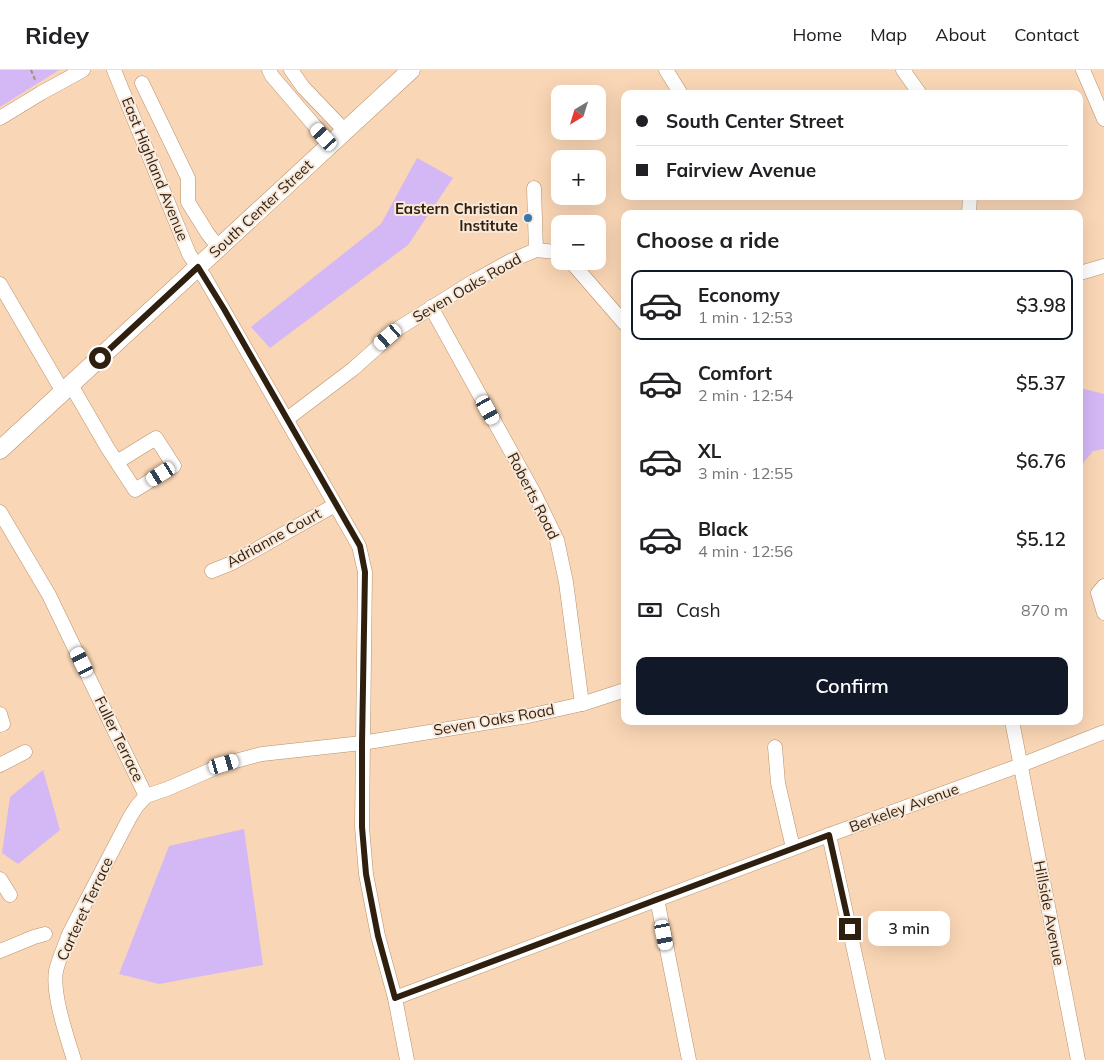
<!DOCTYPE html>
<meta charset="utf-8">
<style>
body{margin:0;font-family:Mulish,sans-serif;background:#f2f2f2;color:#202124;height:100vh;display:flex;flex-direction:column;font-size:19px;white-space:nowrap}
*{box-sizing:border-box;margin:0}
p{font-size:16px;color:#757577}
.icon{flex:none;width:28px;height:28px;fill:none;stroke:currentColor;stroke-width:2;stroke-linecap:round;stroke-linejoin:round}
.map{position:relative;flex:1;overflow:hidden}
.drawer{position:absolute;left:621px;top:140px;width:462px;height:515px;display:flex;flex-direction:column;background:#fff;border-radius:10px;box-shadow:0 5px 20px #0002}
.drawer>*{flex:none}
.top-card{position:absolute;left:621px;top:20px;width:462px;height:110px;border-radius:10px;box-shadow:0 5px 20px #0002;display:grid;align-content:center;height:110px;padding:0 15px;background:#fff}
.needle{width:32px;rotate:218deg}
.controls{position:absolute;left:551px;top:15px;display:grid;gap:10px}
.controls a{display:grid;place-items:center;width:55px;height:55px;border-radius:10px;background:#fff;box-shadow:0 5px 20px #0002;font-size:25px}
.end{position:absolute;width:22px;height:22px;margin:-11px;border:6px solid #2f1f0f;background:#fff;box-shadow:0 0 0 2px #fff}
.from{border-radius:50%}
.bubble{position:absolute;height:35px;border-radius:10px;background:#fff;box-shadow:0 5px 20px #0002;font-size:16px;font-weight:600;line-height:35px;text-align:center}
.car{position:absolute;width:15px;height:30px;margin:-15px -8px;border-radius:6px;box-shadow:0 0 4px 1px #0007;background:linear-gradient(#fff 24%,#345 0 40%,#fff 0 76%,#345 0 86%,#fff 0)}
.top-card b{display:flex;align-items:center;gap:18px;height:48px;font-size:19px}
.top-card b+b{border-top:1px solid #e0e0e0}
.top-card i{width:12px;height:12px;background:#202124}
ul{padding:0;list-style:none}
li{display:flex;align-items:center;gap:15px;height:70px;margin:0 10px 8px;padding:0 5px;border:2px solid transparent;border-radius:10px}
li div{flex:1}
li b{display:block;font-size:19px}
li em{font-style:normal;font-weight:600}
li.selected{border-color:#111827}
li>.icon{width:45px;height:45px;stroke-width:1.5}
h2{padding:0 15px;font-size:22px;line-height:60px}
.pay{display:flex;align-items:center;gap:12px;height:55px;padding:0 15px;font-size:19px}
.pay p{margin-inline-start:auto}
.primary-button{display:flex;gap:10px;margin-top:auto;padding:10px 15px}
.primary-button a{flex:1;height:58px;border-radius:10px;background:#111827;color:#fff;font-size:20px;font-weight:600;line-height:58px;text-align:center}
header{display:flex;align-items:center;gap:30px;box-sizing:border-box;height:70px;padding:0 25px;background:#fff;border-bottom:1px solid #e0e0e0}
header strong{font-size:24px}
nav{display:flex;gap:28px;margin-inline-start:auto;font-size:18px}
.map>svg:first-child{display:block}
.green{fill:#d4b7f5}
.lines{fill:none;stroke-linecap:round;stroke-linejoin:round}
.minor-casing{stroke:#b9916a;stroke-width:15}
.major-casing{stroke:#b9916a;stroke-width:19}
.path{stroke:#a88c72;stroke-width:2;stroke-dasharray:4 2.5;stroke-linecap:butt}
.minor{stroke:#fff;stroke-width:14}
.major{stroke:#fff;stroke-width:18}
.route{stroke:#2f1f0f;stroke-width:6}
.poi-dot{fill:#3478ad;stroke:#f8e7d7;stroke-width:2}
.labels{text-anchor:middle;stroke-width:4;stroke-linejoin:round;paint-order:stroke}
.street-label{font-size:15px;fill:#2f1f0f;stroke:#f8e7d7}
.poi-label{font-size:15px;font-weight:bold;fill:#2f1f0f;stroke:#f8e7d7;text-anchor:end}
</style>
<header>
<strong>Ridey</strong>
<nav><a>Home</a><a>Map</a><a>About</a><a>Contact</a></nav>
</header>
<div class="map">
<svg width="1104" height="990" viewBox="0 0 1104 990">
<rect width="100%" height="100%" fill="#f9d6b5"/>
<g class="green">
<polygon points="0,0 59,0 0,37"/>
<polygon points="417,88 453,108 408,175 270,278 251,257 381,154"/>
<polygon points="1080,318 1104,324 1104,379 1093,381 1080,397"/>
<polygon points="43,700 60,760 18,794 2,783 10,727"/>
<polygon points="244,759 263,895 159,914 119,904 169,776"/>
</g>
<g class="lines">
<defs>
<g id="minor">
<polyline points="114,0 189,184 205,208 359,476 365,502 362,757 366,804 378,866 395,928 407,990"/>
<polyline points="269,0 272,6 331,75"/>
<polyline points="291,0 303,17 345,61"/>
<polyline points="666,0 681,24"/>
<polyline points="903,0 920,24"/>
<polyline points="1083,0 1104,49"/>
<polyline points="142,13 188,108 188,132 208,164 219,178"/>
<polyline points="0,48 41,23 83,0"/>
<polyline points="534,118 536,180"/>
<polyline points="969,144 970,126"/>
<polyline points="570,191 573,194 625,254"/>
<polyline points="1080,203 1104,196"/>
<polyline points="0,214 63,322"/>
<polyline points="431,237 535,425 557,470 566,512 582,634"/>
<polyline points="71,315 107,377 135,420 174,396 156,368 117,392"/>
<polyline points="287,349 353,299 399,258 474,211 510,191 536,180 556,182 560,185"/>
<polyline points="0,442 49,525 146,726"/>
<polyline points="212,501 232,493 335,435"/>
<polyline points="1104,516 1098,523 1104,543"/>
<polyline points="0,644 3,654 0,655"/>
<polyline points="1012,651 1078,990"/>
<polyline points="775,677 778,713 793,778"/>
<polyline points="0,695 25,682"/>
<polyline points="146,726 167,719 224,694 262,684 362,673 528,646 582,634 625,620"/>
<polyline points="829,765 878,990"/>
<polyline points="0,809 10,825"/>
<polyline points="657,829 689,990"/>
<polyline points="0,881 34,867 45,864"/>
<polyline points="395,928 829,765 1021,695 1104,662"/>
<path d="M74,990C67,967 52,924 56,901C59,888 65,876 69,864L130,747L137,736L146,726"/>
</g>
<polyline id="major" points="0,380 411,0"/>
</defs>
<use href="#minor" class="minor-casing"/>
<use href="#major" class="major-casing"/>
<polyline class="path" points="31,0 36,12"/>
<use href="#minor" class="minor"/>
<use href="#major" class="major"/>
</g>
<g class="lines">
<polyline class="route" points="100,288 198,197 224,239 360,476 365,502 362,673 362,757 366,804 378,866 395,928 829,765 850,859"/>
</g>
<circle class="poi-dot" cx="528" cy="148" r="5"/>
<g class="labels">
<g class="street-label">
<text transform="translate(155 99) rotate(68)" y="5">East Highland Avenue</text>
<text transform="translate(261 139) rotate(-43)" y="5">South Center Street</text>
<text transform="translate(467 218) rotate(-30)" y="5">Seven Oaks Road</text>
<text transform="translate(533 426) rotate(63)" y="5">Roberts Road</text>
<text transform="translate(274 468) rotate(-29)" y="5">Adrianne Court</text>
<text transform="translate(494 650) rotate(-10)" y="5">Seven Oaks Road</text>
<text transform="translate(119 669) rotate(64)" y="5">Fuller Terrace</text>
<text transform="translate(904 738) rotate(-20)" y="5">Berkeley Avenue</text>
<text transform="translate(85 839) rotate(-65)" y="5">Carteret Terrace</text>
<text transform="translate(1049 843) rotate(79)" y="5">Hillside Avenue</text>
</g>
<g class="poi-label">
<text x="518" y="144">Eastern Christian<tspan x="518" dy="17">Institute</tspan></text>
</g>
</g>
</svg>
<div class="controls">
<a><svg class="needle" viewBox="-14 -14 28 28"><path d="M0-13l5 13h-10z" fill="#e53935"/><path d="M0 13l5-13h-10z" fill="#757577"/></svg></a>
<a>+</a>
<a>−</a>
</div>
<i class="end from" style="left:100px;top:288px"></i>
<i class="end" style="left:850px;top:859px"></i>
<div class="bubble" style="left:868px;top:841px;width:82px">3 min</div>
<i class="car" style="left:324px;top:67px;rotate:318deg"></i>
<i class="car" style="left:388px;top:267px;rotate:229deg"></i>
<i class="car" style="left:488px;top:340px;rotate:151deg"></i>
<i class="car" style="left:161px;top:404px;rotate:238deg"></i>
<i class="car" style="left:82px;top:592px;rotate:334deg"></i>
<i class="car" style="left:224px;top:694px;rotate:74deg"></i>
<i class="car" style="left:664px;top:865px;rotate:169deg"></i>
<div class="top-card">
<b><i class="from"></i>South Center Street</b>
<b><i></i>Fairview Avenue</b>
</div>
<section class="drawer">
<h2>Choose a ride</h2>
<ul>
<li class="selected"><svg class="icon" aria-label="car" viewBox="0 0 24 24"><path d="M5 17H2v-5l4-1 3-4h7l3 4 3 1v5h-3M9 17h6M6 11h13"/><circle cx="7" cy="17" r="2"/><circle cx="17" cy="17" r="2"/></svg><div><b>Economy</b><p>1 min · 12:53</p></div><em>$3.98</em></li>
<li><svg class="icon" aria-label="car" viewBox="0 0 24 24"><path d="M5 17H2v-5l4-1 3-4h7l3 4 3 1v5h-3M9 17h6M6 11h13"/><circle cx="7" cy="17" r="2"/><circle cx="17" cy="17" r="2"/></svg><div><b>Comfort</b><p>2 min · 12:54</p></div><em>$5.37</em></li>
<li><svg class="icon" aria-label="car" viewBox="0 0 24 24"><path d="M5 17H2v-5l4-1 3-4h7l3 4 3 1v5h-3M9 17h6M6 11h13"/><circle cx="7" cy="17" r="2"/><circle cx="17" cy="17" r="2"/></svg><div><b>XL</b><p>3 min · 12:55</p></div><em>$6.76</em></li>
<li><svg class="icon" aria-label="car" viewBox="0 0 24 24"><path d="M5 17H2v-5l4-1 3-4h7l3 4 3 1v5h-3M9 17h6M6 11h13"/><circle cx="7" cy="17" r="2"/><circle cx="17" cy="17" r="2"/></svg><div><b>Black</b><p>4 min · 12:56</p></div><em>$5.12</em></li>
</ul>
<div class="pay"><svg class="icon" aria-label="cash" viewBox="0 0 24 24"><path d="M3 7h18v10H3z"/><circle cx="12" cy="12" r="2"/></svg>Cash<p>870 m</p></div>
<div class="primary-button"><a>Confirm</a></div>
</section>
</div>
